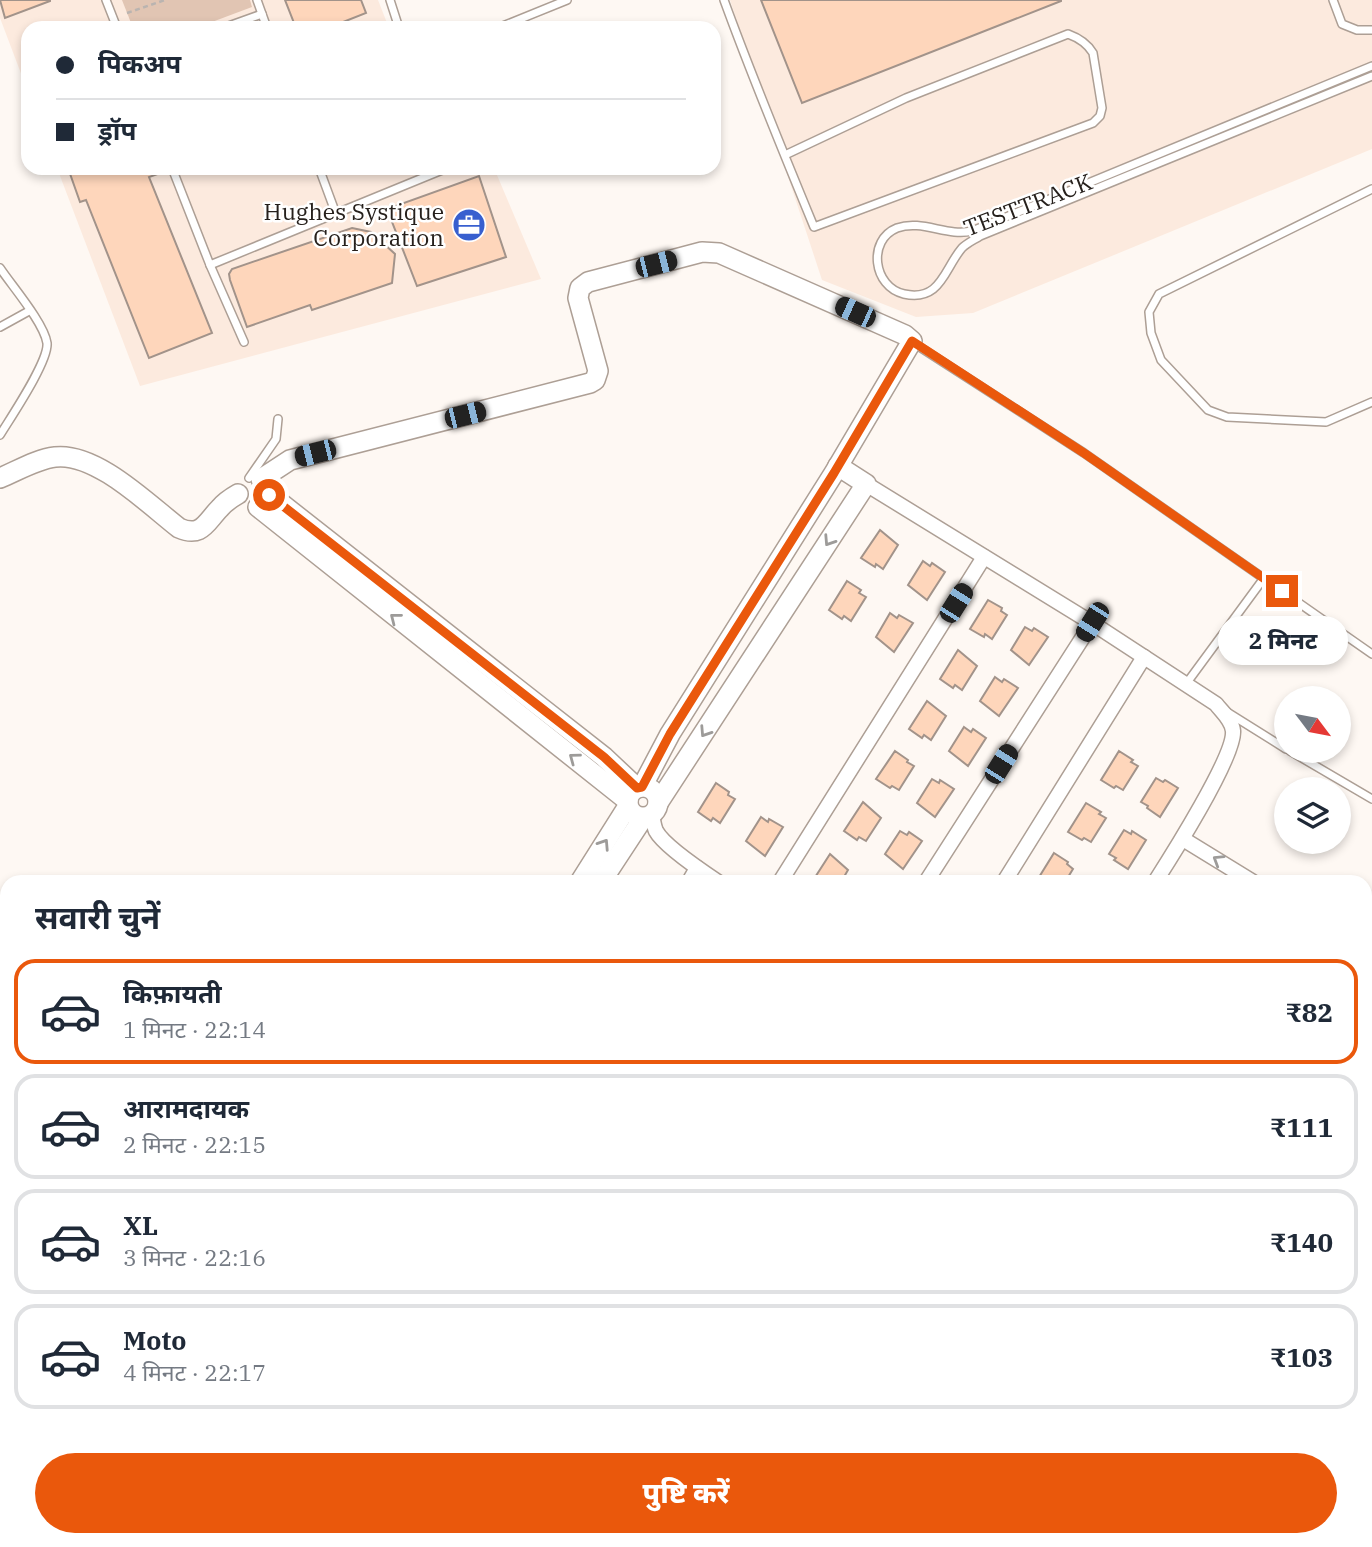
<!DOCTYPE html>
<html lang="hi">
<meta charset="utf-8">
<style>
body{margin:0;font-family:"IBM Plex Serif","Noto Sans Devanagari",serif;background:#f2f2f3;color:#1f2937;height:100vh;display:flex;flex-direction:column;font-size:26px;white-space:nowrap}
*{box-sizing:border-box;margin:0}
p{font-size:23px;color:#747a83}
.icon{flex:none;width:38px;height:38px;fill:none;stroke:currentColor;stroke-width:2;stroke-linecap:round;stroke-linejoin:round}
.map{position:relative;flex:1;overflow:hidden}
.sheet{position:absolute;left:0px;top:875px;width:1372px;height:672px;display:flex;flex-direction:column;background:#fff;border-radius:21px 21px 0 0;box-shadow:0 4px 10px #0003}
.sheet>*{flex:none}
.hud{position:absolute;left:21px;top:21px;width:700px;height:154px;border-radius:21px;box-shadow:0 4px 10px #0003;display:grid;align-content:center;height:154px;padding:0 35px;background:#fff}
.needle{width:46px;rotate:122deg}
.fabs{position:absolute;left:1274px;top:686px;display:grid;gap:14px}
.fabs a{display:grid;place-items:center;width:77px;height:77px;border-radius:50%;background:#fff;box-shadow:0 4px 10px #0003;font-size:35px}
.end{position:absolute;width:32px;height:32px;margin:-16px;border:9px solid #ea580c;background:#fff;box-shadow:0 0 0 4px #fff}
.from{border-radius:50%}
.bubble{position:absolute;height:49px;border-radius:24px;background:#fff;box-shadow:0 4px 10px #0003;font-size:23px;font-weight:800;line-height:49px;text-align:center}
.car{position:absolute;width:21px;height:42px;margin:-21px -10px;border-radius:9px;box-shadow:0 0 5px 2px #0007;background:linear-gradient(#222 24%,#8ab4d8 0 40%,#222 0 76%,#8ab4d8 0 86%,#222 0)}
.hud b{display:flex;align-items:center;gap:24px;height:66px;font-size:26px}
.hud b+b{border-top:2px solid #e0e1e3}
.hud i{width:18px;height:18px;background:#1f2937}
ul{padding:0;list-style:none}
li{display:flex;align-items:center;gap:21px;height:105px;margin:0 14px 10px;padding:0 21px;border:4px solid #e0e1e3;border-radius:21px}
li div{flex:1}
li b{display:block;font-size:26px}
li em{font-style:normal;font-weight:800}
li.active{border-color:#ea580c}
li>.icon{width:63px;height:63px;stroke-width:1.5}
h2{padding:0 35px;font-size:32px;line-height:84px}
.primary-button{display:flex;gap:14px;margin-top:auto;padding:14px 35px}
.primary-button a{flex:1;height:80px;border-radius:42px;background:#ea580c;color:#fff;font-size:28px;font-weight:800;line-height:80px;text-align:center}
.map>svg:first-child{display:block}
.built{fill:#fceade}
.green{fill:#e1c5b3}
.building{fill:#fed6bb;stroke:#a2938a;stroke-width:2}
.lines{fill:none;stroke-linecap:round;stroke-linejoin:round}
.lane-casing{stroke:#ad9f95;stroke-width:10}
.street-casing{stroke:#ad9f95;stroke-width:17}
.secondary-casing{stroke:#ad9f95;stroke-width:22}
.path{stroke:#bab4b0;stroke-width:2.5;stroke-dasharray:5 3.5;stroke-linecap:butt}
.lane{stroke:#fff;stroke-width:7}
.street{stroke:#fff;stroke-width:14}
.secondary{stroke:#fff;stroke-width:19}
.oneway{stroke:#9d9b99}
.route{stroke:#ea580c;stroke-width:9}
.labels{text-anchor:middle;stroke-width:5;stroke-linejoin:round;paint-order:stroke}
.street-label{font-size:23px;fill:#26201c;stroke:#fff}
.poi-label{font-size:23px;fill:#26201c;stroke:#fff;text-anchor:end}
</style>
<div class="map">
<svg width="1372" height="1547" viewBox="0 0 1372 1547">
<rect width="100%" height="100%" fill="#fef8f3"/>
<g class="built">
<polygon points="0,0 378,0 389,28 28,28 28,92 0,18"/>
<polygon points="730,0 1372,0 1372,149 973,313 916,317 822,280"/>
<polygon points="57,168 494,168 541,279 140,386"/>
</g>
<polygon class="green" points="122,0 250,0 252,7 196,28 133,28"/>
<g class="building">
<polygon points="0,0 50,0 50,1 5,18"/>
<polygon points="285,0 361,0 366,13 328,28 296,28"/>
<polygon points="761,0 1061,0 1061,1 802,103"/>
<polygon points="68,168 166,168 166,171 149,177 212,333 149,358 86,200 80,202"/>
<polygon points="479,176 506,257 417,286 387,209"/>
<polygon points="352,228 371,232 395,254 392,283 312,310 310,305 247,327 230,280 229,274 232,269"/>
<polygon points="880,530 898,545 883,569 876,564 875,567 861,558"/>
<polygon points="923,561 930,566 932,563 945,572 927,600 908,585"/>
<polygon points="847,581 861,590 859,593 866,597 851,621 844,616 842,619 829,610"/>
<polygon points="988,600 1002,608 1001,611 1007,615 992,639 985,634 984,637 970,629"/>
<polygon points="890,613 897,618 899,615 913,623 894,652 876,637"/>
<polygon points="1025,627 1032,631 1034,628 1048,637 1029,665 1011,650"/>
<polygon points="958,650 977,666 962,690 955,685 953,688 940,679"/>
<polygon points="995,677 1002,682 1004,679 1018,688 999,716 980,701"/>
<polygon points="927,701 946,716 931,740 924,735 922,738 909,729"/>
<polygon points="964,727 971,732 973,729 986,738 968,766 949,751"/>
<polygon points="895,751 908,760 907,762 914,766 899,790 892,786 890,788 876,779"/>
<polygon points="1119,751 1133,760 1131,762 1138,766 1123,790 1116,786 1114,788 1101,780"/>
<polygon points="1156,778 1163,782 1165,780 1178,788 1160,817 1147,808 1148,806 1141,802"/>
<polygon points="932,779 939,783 940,780 954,789 935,817 917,803"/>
<polygon points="716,783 729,792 728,795 735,799 720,823 713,818 711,821 698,812"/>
<polygon points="863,802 881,818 866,841 859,837 857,840 844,831"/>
<polygon points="1086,803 1101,812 1099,814 1106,818 1091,842 1084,838 1082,840 1068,832"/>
<polygon points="761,817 768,822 769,819 783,827 765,856 746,841"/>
<polygon points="1124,830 1131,834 1132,831 1146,840 1128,869 1114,860 1116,858 1109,854"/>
<polygon points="900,831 907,835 909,832 922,841 903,869 885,854"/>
<polygon points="1054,853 1068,862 1067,864 1073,869 1065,882 1036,882"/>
<polygon points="830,854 848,870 841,882 812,882"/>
</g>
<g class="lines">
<defs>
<g id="lane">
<polyline points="106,0 117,28"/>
<polyline points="257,0 267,28"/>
<polyline points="390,0 399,28"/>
<path d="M724,0C752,77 783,152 814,227L1093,123L1100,116L1102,108L1093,53C1087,43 1079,38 1068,34L906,98L785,155"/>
<polyline points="1333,0 1342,24 1357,30 1372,30"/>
<polyline points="223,28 262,14"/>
<polyline points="498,28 567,0"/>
<path d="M1372,66L972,231C947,237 922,219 897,228C867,240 873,287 904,294C941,302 944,269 962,248C967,243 974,240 980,236L1372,76"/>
<polyline points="172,168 210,265 244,342"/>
<polyline points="319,168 336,214"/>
<polyline points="1372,189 1159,294 1149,312 1151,333 1161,360 1208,410 1227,417 1326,422 1372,402"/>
<polyline points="210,265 447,168"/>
<path d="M0,268C12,286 44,323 47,343C49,361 11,417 0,435"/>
<polyline points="0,327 29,311"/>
<polyline points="912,342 1084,453 1372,654"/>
<polyline points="249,478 276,439 278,419"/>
<polyline points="1186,684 1264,578"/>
<polyline points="1227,712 1286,749"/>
<polyline points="1290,751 1372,799"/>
<polyline points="0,1263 7,1267"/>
<polyline points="0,1326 7,1330"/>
<polyline points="0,1493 7,1483"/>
</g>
<g id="street">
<path d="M866,484L1092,623L1216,704C1222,712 1232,720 1233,731C1235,756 1171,857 1155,882"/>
<path d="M652,815C653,820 654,827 656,831C664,846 703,872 718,882"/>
<polyline points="1183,839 1253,882"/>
<polyline points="689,882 697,868"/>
<polyline points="780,882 984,557"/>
<polyline points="926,882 1092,623"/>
<polyline points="1004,882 1144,657"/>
<polyline points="1365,951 1372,955"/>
<polyline points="1365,1057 1372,1062"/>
<polyline points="1365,1087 1372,1076"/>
<polyline points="1365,1246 1372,1235"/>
<polyline points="1365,1373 1372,1361"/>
<polyline points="1365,1384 1372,1389"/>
<polyline points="1365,1483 1372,1487"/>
<polyline points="670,1540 681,1547"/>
<polyline points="692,1540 703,1547"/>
<polyline points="1063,1540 1075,1547"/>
<polyline points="1266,1540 1277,1547"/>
<polyline points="740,1547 744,1540"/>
<polyline points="904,1547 908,1540"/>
</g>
<g id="secondary">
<path d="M0,478C17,471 37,459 55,457C96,452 148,504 179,528C202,538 206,522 220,508C225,502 231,498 238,494"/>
<polyline points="261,479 290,460 590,383 595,380 598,371 578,298 580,288 588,282 702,252 719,253 905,335 912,341 834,473 670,734 642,787"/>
<polyline points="269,494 604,757 637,788"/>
<polyline points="258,507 628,801"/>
<circle cx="643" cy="802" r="15"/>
<polyline points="658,803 866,484 838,466"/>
<polyline points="580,882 628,806"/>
<polyline points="601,882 643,818"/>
<polyline points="159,1547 163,1540"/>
<polyline points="180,1547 184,1540"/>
</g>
</defs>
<use href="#lane" class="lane-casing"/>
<use href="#street" class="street-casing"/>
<use href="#secondary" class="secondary-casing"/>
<polyline class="path" points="127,13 165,0"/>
<use href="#lane" class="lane"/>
<use href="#street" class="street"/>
<use href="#secondary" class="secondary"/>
</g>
<defs><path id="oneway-chevron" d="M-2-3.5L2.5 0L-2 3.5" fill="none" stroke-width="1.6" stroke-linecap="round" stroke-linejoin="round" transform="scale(1.75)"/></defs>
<g class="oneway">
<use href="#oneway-chevron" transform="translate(829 541) rotate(123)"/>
<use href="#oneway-chevron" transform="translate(395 618) rotate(-142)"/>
<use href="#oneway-chevron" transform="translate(705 732) rotate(123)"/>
<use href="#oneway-chevron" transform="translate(574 758) rotate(-143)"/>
<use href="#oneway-chevron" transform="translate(604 844) rotate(-57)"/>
<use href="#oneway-chevron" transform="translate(1218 860) rotate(-148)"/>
</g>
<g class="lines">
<polyline class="route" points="269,495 604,757 637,788 642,787 670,734 834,473 912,341 1084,453 1282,591"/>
</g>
<defs>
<symbol id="office-disc" viewBox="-11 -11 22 22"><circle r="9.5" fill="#385fcf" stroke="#fff"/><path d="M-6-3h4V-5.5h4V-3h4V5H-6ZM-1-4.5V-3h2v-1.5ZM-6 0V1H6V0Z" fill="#fff"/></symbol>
</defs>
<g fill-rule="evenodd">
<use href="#office-disc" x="450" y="206" width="38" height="38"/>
</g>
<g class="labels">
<g class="street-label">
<text transform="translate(1028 205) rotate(-21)" y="8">TESTTRACK</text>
</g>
<g class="poi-label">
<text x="444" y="220">Hughes Systique<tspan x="444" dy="26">Corporation</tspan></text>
</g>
</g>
</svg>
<div class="fabs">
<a><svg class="needle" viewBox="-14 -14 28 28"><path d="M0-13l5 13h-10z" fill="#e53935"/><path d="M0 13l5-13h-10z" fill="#747a83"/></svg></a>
<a><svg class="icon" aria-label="layers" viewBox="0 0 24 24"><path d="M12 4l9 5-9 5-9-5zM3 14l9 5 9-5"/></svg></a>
</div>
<i class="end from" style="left:269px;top:495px"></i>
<i class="end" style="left:1282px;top:591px"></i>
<div class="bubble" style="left:1218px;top:616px;width:130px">2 मिनट</div>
<i class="car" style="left:656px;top:264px;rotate:76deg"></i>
<i class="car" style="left:855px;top:312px;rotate:294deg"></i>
<i class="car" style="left:465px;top:415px;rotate:76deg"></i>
<i class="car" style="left:315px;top:453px;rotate:256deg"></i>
<i class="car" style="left:956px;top:603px;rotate:32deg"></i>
<i class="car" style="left:1092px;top:622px;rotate:212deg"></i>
<i class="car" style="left:1001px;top:764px;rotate:32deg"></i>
<div class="hud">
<b><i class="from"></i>पिकअप</b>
<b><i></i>ड्रॉप</b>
</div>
<section class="sheet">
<h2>सवारी चुनें</h2>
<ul>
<li class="active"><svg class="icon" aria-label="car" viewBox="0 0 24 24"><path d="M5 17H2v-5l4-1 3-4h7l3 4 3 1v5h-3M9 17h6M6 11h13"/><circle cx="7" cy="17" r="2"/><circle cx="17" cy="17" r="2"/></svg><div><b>किफ़ायती</b><p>1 मिनट · 22:14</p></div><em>₹82</em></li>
<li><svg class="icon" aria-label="car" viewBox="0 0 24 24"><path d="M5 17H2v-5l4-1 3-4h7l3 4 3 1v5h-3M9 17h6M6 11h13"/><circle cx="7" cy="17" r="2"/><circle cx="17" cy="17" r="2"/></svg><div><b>आरामदायक</b><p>2 मिनट · 22:15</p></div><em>₹111</em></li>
<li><svg class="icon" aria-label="car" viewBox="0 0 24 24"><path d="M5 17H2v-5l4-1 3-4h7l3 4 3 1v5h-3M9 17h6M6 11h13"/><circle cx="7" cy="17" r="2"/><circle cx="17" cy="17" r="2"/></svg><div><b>XL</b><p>3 मिनट · 22:16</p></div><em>₹140</em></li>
<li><svg class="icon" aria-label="car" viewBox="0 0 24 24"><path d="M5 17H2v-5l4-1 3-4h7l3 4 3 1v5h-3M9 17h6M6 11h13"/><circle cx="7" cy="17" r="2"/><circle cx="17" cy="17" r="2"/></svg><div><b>Moto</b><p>4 मिनट · 22:17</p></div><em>₹103</em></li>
</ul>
<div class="primary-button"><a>पुष्टि करें</a></div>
</section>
</div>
